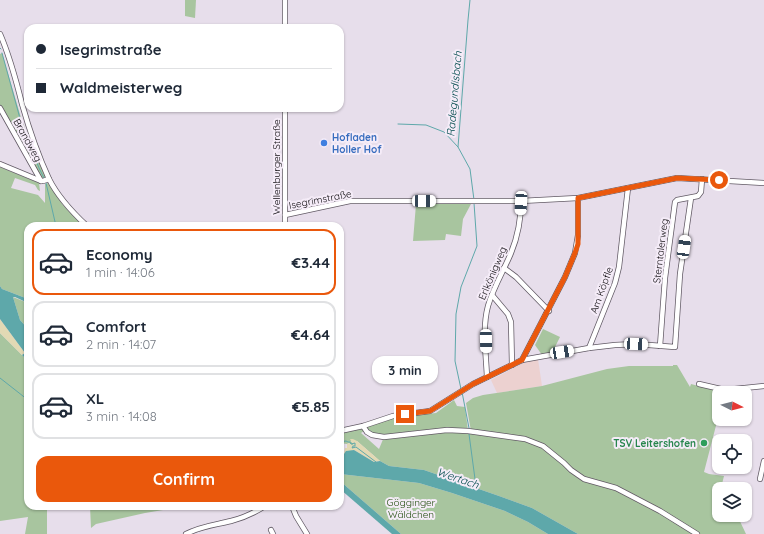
<!DOCTYPE html>
<meta charset="utf-8">
<style>
body{margin:0;font-family:Quicksand,sans-serif;background:#f2f2f3;color:#1f2937;height:100vh;display:flex;flex-direction:column;font-size:15px;white-space:nowrap}
*{box-sizing:border-box;margin:0}
p{font-size:13px;color:#747a83}
.icon{flex:none;width:22px;height:22px;fill:none;stroke:currentColor;stroke-width:2;stroke-linecap:round;stroke-linejoin:round}
.map{position:relative;flex:1;overflow:hidden}
.side{position:absolute;left:24px;top:222px;width:320px;height:288px;display:flex;flex-direction:column;background:#fff;border-radius:12px;box-shadow:0 1px 3px #0004}
.side>*{flex:none}
.guide{position:absolute;left:24px;top:24px;width:320px;height:88px;border-radius:12px;box-shadow:0 1px 3px #0004;display:grid;align-content:center;height:88px;padding:0 12px;background:#fff}
.needle{width:26px;rotate:96deg}
.tools{position:absolute;left:712px;top:386px;display:grid;gap:8px}
.tools a{display:grid;place-items:center;width:40px;height:40px;border-radius:8px;background:#fff;box-shadow:0 1px 3px #0004;font-size:20px}
.end{position:absolute;width:18px;height:18px;margin:-9px;border:5px solid #ea580c;background:#fff;box-shadow:0 0 0 2px #fff}
.from{border-radius:50%}
.bubble{position:absolute;height:28px;border-radius:12px;background:#fff;box-shadow:0 1px 3px #0004;font-size:13px;font-weight:700;line-height:28px;text-align:center}
.car{position:absolute;width:12px;height:24px;margin:-12px -6px;border-radius:5px;box-shadow:0 0 3px 1px #0007;background:linear-gradient(#fff 24%,#345 0 40%,#fff 0 76%,#345 0 86%,#fff 0)}
.guide b{display:flex;align-items:center;gap:14px;height:38px;font-size:15px}
.guide b+b{border-top:1px solid #e0e1e3}
.guide i{width:10px;height:10px;background:#1f2937}
ul{padding:7px 0 0;list-style:none}
li{display:flex;align-items:center;gap:12px;height:66px;margin:0 8px 6px;padding:0 4px;border:2px solid #e0e1e3;border-radius:12px}
li div{flex:1}
li b{display:block;font-size:15px}
li em{font-style:normal;font-weight:700}
li.on{border-color:#ea580c}
li>.icon{width:36px;height:36px;stroke-width:1.5}
.cta{display:flex;gap:8px;margin-top:auto;padding:8px 12px}
.cta a{flex:1;height:46px;border-radius:12px;background:#ea580c;color:#fff;font-size:16px;font-weight:700;line-height:46px;text-align:center}
.map>svg:first-child{display:block}
.education{fill:#ecd1d0}
.green{fill:#a8c59f}
.sand{fill:#e2d9b4}
.water{fill:#5ea8aa}
.lines{fill:none;stroke-linecap:round;stroke-linejoin:round}
.stream{stroke:#5ea8aa;stroke-width:1}
.minor-casing{stroke:#625a65;stroke-width:6}
.minor{stroke:#fff;stroke-width:4.5}
.route{stroke:#ea580c;stroke-width:5}
.shop-dot{fill:#3f7fe0;stroke:#f5ecf8;stroke-width:1.5}
.leisure-dot{fill:#2e9e5b;stroke:#f5ecf8;stroke-width:1.5}
.labels{text-anchor:middle;stroke-width:4;stroke-linejoin:round;paint-order:stroke}
.shop-label{font-size:10px;font-weight:bold;fill:#366cbe;stroke:#f5ecf8;text-anchor:start}
.street-label{font-size:10px;fill:#110e12;stroke:#f5ecf8}
.leisure-label{font-size:10px;font-weight:bold;fill:#27864d;stroke:#f5ecf8;text-anchor:end}
.park-label{font-size:10px;fill:#244f10;stroke:#f5ecf8}
.water-label{font-size:11px;font-style:italic;fill:#014a4c;stroke:#f5ecf8}
</style>
<div class="map">
<svg width="764" height="534" viewBox="0 0 764 534">
<rect width="100%" height="100%" fill="#e7deeb"/>
<polygon class="education" points="538,359 542,386 497,393 491,380 523,363"/>
<g class="green">
<polygon points="185,0 196,0 195,18 185,16"/>
<polygon points="2,53 22,121 46,177 43,178 39,177 0,106 0,54"/>
<polygon points="0,167 39,183 40,191 38,190 35,185 15,178 11,188 38,195 45,203 45,184 48,183 63,205 83,226 28,226 28,299 2,289 0,286"/>
<polygon points="416,204 471,204 463,219 461,236 446,234 445,240 413,241"/>
<polygon points="13,297 28,303 28,329 20,320"/>
<polygon points="543,329 560,337 552,353 542,355 535,345"/>
<polygon points="0,333 28,361 28,506 47,506 47,534 25,534 28,517 0,521"/>
<polygon points="673,365 677,365 690,387 691,384 725,393 719,393 719,414 704,472 709,474 724,476 722,484 725,489 719,489 719,515 737,515 746,534 578,534 532,508 499,496 424,470 389,466 380,461 357,441 351,441 353,444 353,446 349,443 347,444 340,443 340,432 362,428 364,431 361,433 379,449 384,437 370,432 366,426 392,418 436,413 454,400 457,406 465,407 468,431 470,434 471,431 466,403 473,398 483,395 542,386 607,369 629,366 673,366"/>
<polygon points="340,474 419,483 452,493 505,511 528,522 548,534 401,534 340,481"/>
<polygon points="90,506 187,506 145,513 96,524 91,528"/>
</g>
<g class="sand">
<polygon points="0,319 25,353 22,355 0,333"/>
<polygon points="350,439 353,439 357,441 380,461 374,462 354,450 344,454 345,448 347,448 347,444 349,443 353,446 353,444"/>
</g>
<g class="water">
<polygon points="0,286 2,289 28,299 28,303 15,297 13,297 20,320 28,329 28,361 22,355 25,353 0,319"/>
<polygon points="354,450 374,462 380,461 389,466 424,470 499,496 532,508 578,534 548,534 528,522 505,511 452,493 419,483 340,474 340,453 344,454 346,451"/>
<polygon points="340,481 401,534 392,534 340,489"/>
</g>
<g class="lines">
<g class="stream">
<polyline points="470,0 468,20 458,147 470,169 474,200"/>
<polyline points="0,48 1,49"/>
<polyline points="2,53 21,122 39,168 44,178"/>
<polyline points="398,124 426,125 444,132 458,147"/>
<polyline points="46,183 56,226"/>
<polyline points="0,378 28,400"/>
<polyline points="461,389 455,361 456,314 461,287 477,246 474,203"/>
<polyline points="462,392 469,428"/>
<polyline points="469,434 475,479 473,488"/>
<polyline points="340,442 346,441 348,442 350,442 351,444 355,443 355,446 353,446 352,448 356,447 376,462"/>
</g>
<defs>
<g id="minor">
<polyline points="285,28 285,0"/>
<path d="M0,34C10,57 16,80 22,104C29,129 38,155 49,179C58,197 72,212 87,226"/>
<polyline points="0,108 41,181"/>
<polyline points="285,108 285,226"/>
<polyline points="0,164 41,181 43,181 49,179"/>
<polyline points="285,215 350,201 521,201 578,198 677,178 764,183"/>
<polyline points="504,268 516,277 549,311"/>
<polyline points="492,295 508,314 511,322 512,365"/>
<polyline points="660,346 665,278 675,202 677,200 698,196 701,192 702,179"/>
<polyline points="589,348 615,283 619,267 628,188"/>
<polyline points="522,360 565,277 575,253 578,235 578,198"/>
<path d="M487,377C486,354 482,328 488,306C493,288 504,270 511,253C518,236 521,219 521,201"/>
<polyline points="699,384 725,390 764,386"/>
<polyline points="363,426 367,432 372,435 384,437 447,430 468,431 525,439 543,446 564,463 571,470 584,479 616,488 660,511 697,534"/>
<polyline points="340,431 363,426 393,416 430,411 473,384 522,360 589,348 615,345 636,344 675,347 680,274 691,198"/>
<polyline points="760,479 764,461"/>
<polyline points="292,506 296,516 307,534"/>
<polyline points="271,530 273,534"/>
<path d="M186,534C201,526 215,525 231,521C243,518 254,513 265,506"/>
</g>
</defs>
<use href="#minor" class="minor-casing"/>
<use href="#minor" class="minor"/>
</g>
<g class="lines">
<polyline class="route" points="405,414 430,411 473,384 522,360 565,277 575,253 578,244 578,198 677,178 719,180"/>
</g>
<circle class="shop-dot" cx="324" cy="143" r="4"/>
<circle class="leisure-dot" cx="704" cy="443" r="4"/>
<g class="labels">
<g class="shop-label">
<text x="332" y="141">Hofladen<tspan x="332" dy="12">Holler Hof</tspan></text>
</g>
<g class="street-label">
<text transform="translate(28 140) rotate(61)" y="4">Brandweg</text>
<text transform="translate(276 167) rotate(-90)" y="4">Wellenburger Straße</text>
<text transform="translate(320 199) rotate(-11)" y="4">Isegrimstraße</text>
<text transform="translate(660 251) rotate(-83)" y="4">Sterntalerweg</text>
<text transform="translate(492 273) rotate(-67)" y="4">Erlkönigweg</text>
<text transform="translate(601 290) rotate(-70)" y="4">Am Köpfle</text>
</g>
<g class="leisure-label">
<text x="696" y="447">TSV Leitershofen</text>
</g>
<g class="park-label">
<text x="411" y="506">Gögginger<tspan x="411" dy="12">Wäldchen</tspan></text>
</g>
<g class="water-label">
<text transform="translate(454 94) rotate(-85)" y="4">Radegundisbach</text>
<text transform="translate(458 478) rotate(19)" y="4">Wertach</text>
</g>
</g>
</svg>
<div class="tools">
<a><svg class="needle" viewBox="-14 -14 28 28"><path d="M0-13l5 13h-10z" fill="#e53935"/><path d="M0 13l5-13h-10z" fill="#747a83"/></svg></a>
<a><svg class="icon" aria-label="locate" viewBox="0 0 24 24"><circle cx="12" cy="12" r="6"/><path d="M12 2v4M12 18v4M2 12h4M18 12h4"/></svg></a>
<a><svg class="icon" aria-label="layers" viewBox="0 0 24 24"><path d="M12 4l9 5-9 5-9-5zM3 14l9 5 9-5"/></svg></a>
</div>
<i class="end from" style="left:719px;top:180px"></i>
<i class="end" style="left:405px;top:414px"></i>
<div class="bubble" style="left:372px;top:356px;width:66px">3 min</div>
<i class="car" style="left:424px;top:201px;rotate:90deg"></i>
<i class="car" style="left:521px;top:203px;rotate:183deg"></i>
<i class="car" style="left:684px;top:247px;rotate:8deg"></i>
<i class="car" style="left:486px;top:341px;rotate:179deg"></i>
<i class="car" style="left:636px;top:344px;rotate:93deg"></i>
<i class="car" style="left:562px;top:352px;rotate:81deg"></i>
<div class="guide">
<b><i class="from"></i>Isegrimstraße</b>
<b><i></i>Waldmeisterweg</b>
</div>
<section class="side">
<ul>
<li class="on"><svg class="icon" aria-label="car" viewBox="0 0 24 24"><path d="M5 17H2v-5l4-1 3-4h7l3 4 3 1v5h-3M9 17h6M6 11h13"/><circle cx="7" cy="17" r="2"/><circle cx="17" cy="17" r="2"/></svg><div><b>Economy</b><p>1 min · 14:06</p></div><em>€3.44</em></li>
<li><svg class="icon" aria-label="car" viewBox="0 0 24 24"><path d="M5 17H2v-5l4-1 3-4h7l3 4 3 1v5h-3M9 17h6M6 11h13"/><circle cx="7" cy="17" r="2"/><circle cx="17" cy="17" r="2"/></svg><div><b>Comfort</b><p>2 min · 14:07</p></div><em>€4.64</em></li>
<li><svg class="icon" aria-label="car" viewBox="0 0 24 24"><path d="M5 17H2v-5l4-1 3-4h7l3 4 3 1v5h-3M9 17h6M6 11h13"/><circle cx="7" cy="17" r="2"/><circle cx="17" cy="17" r="2"/></svg><div><b>XL</b><p>3 min · 14:08</p></div><em>€5.85</em></li>
</ul>
<div class="cta"><a>Confirm</a></div>
</section>
</div>
